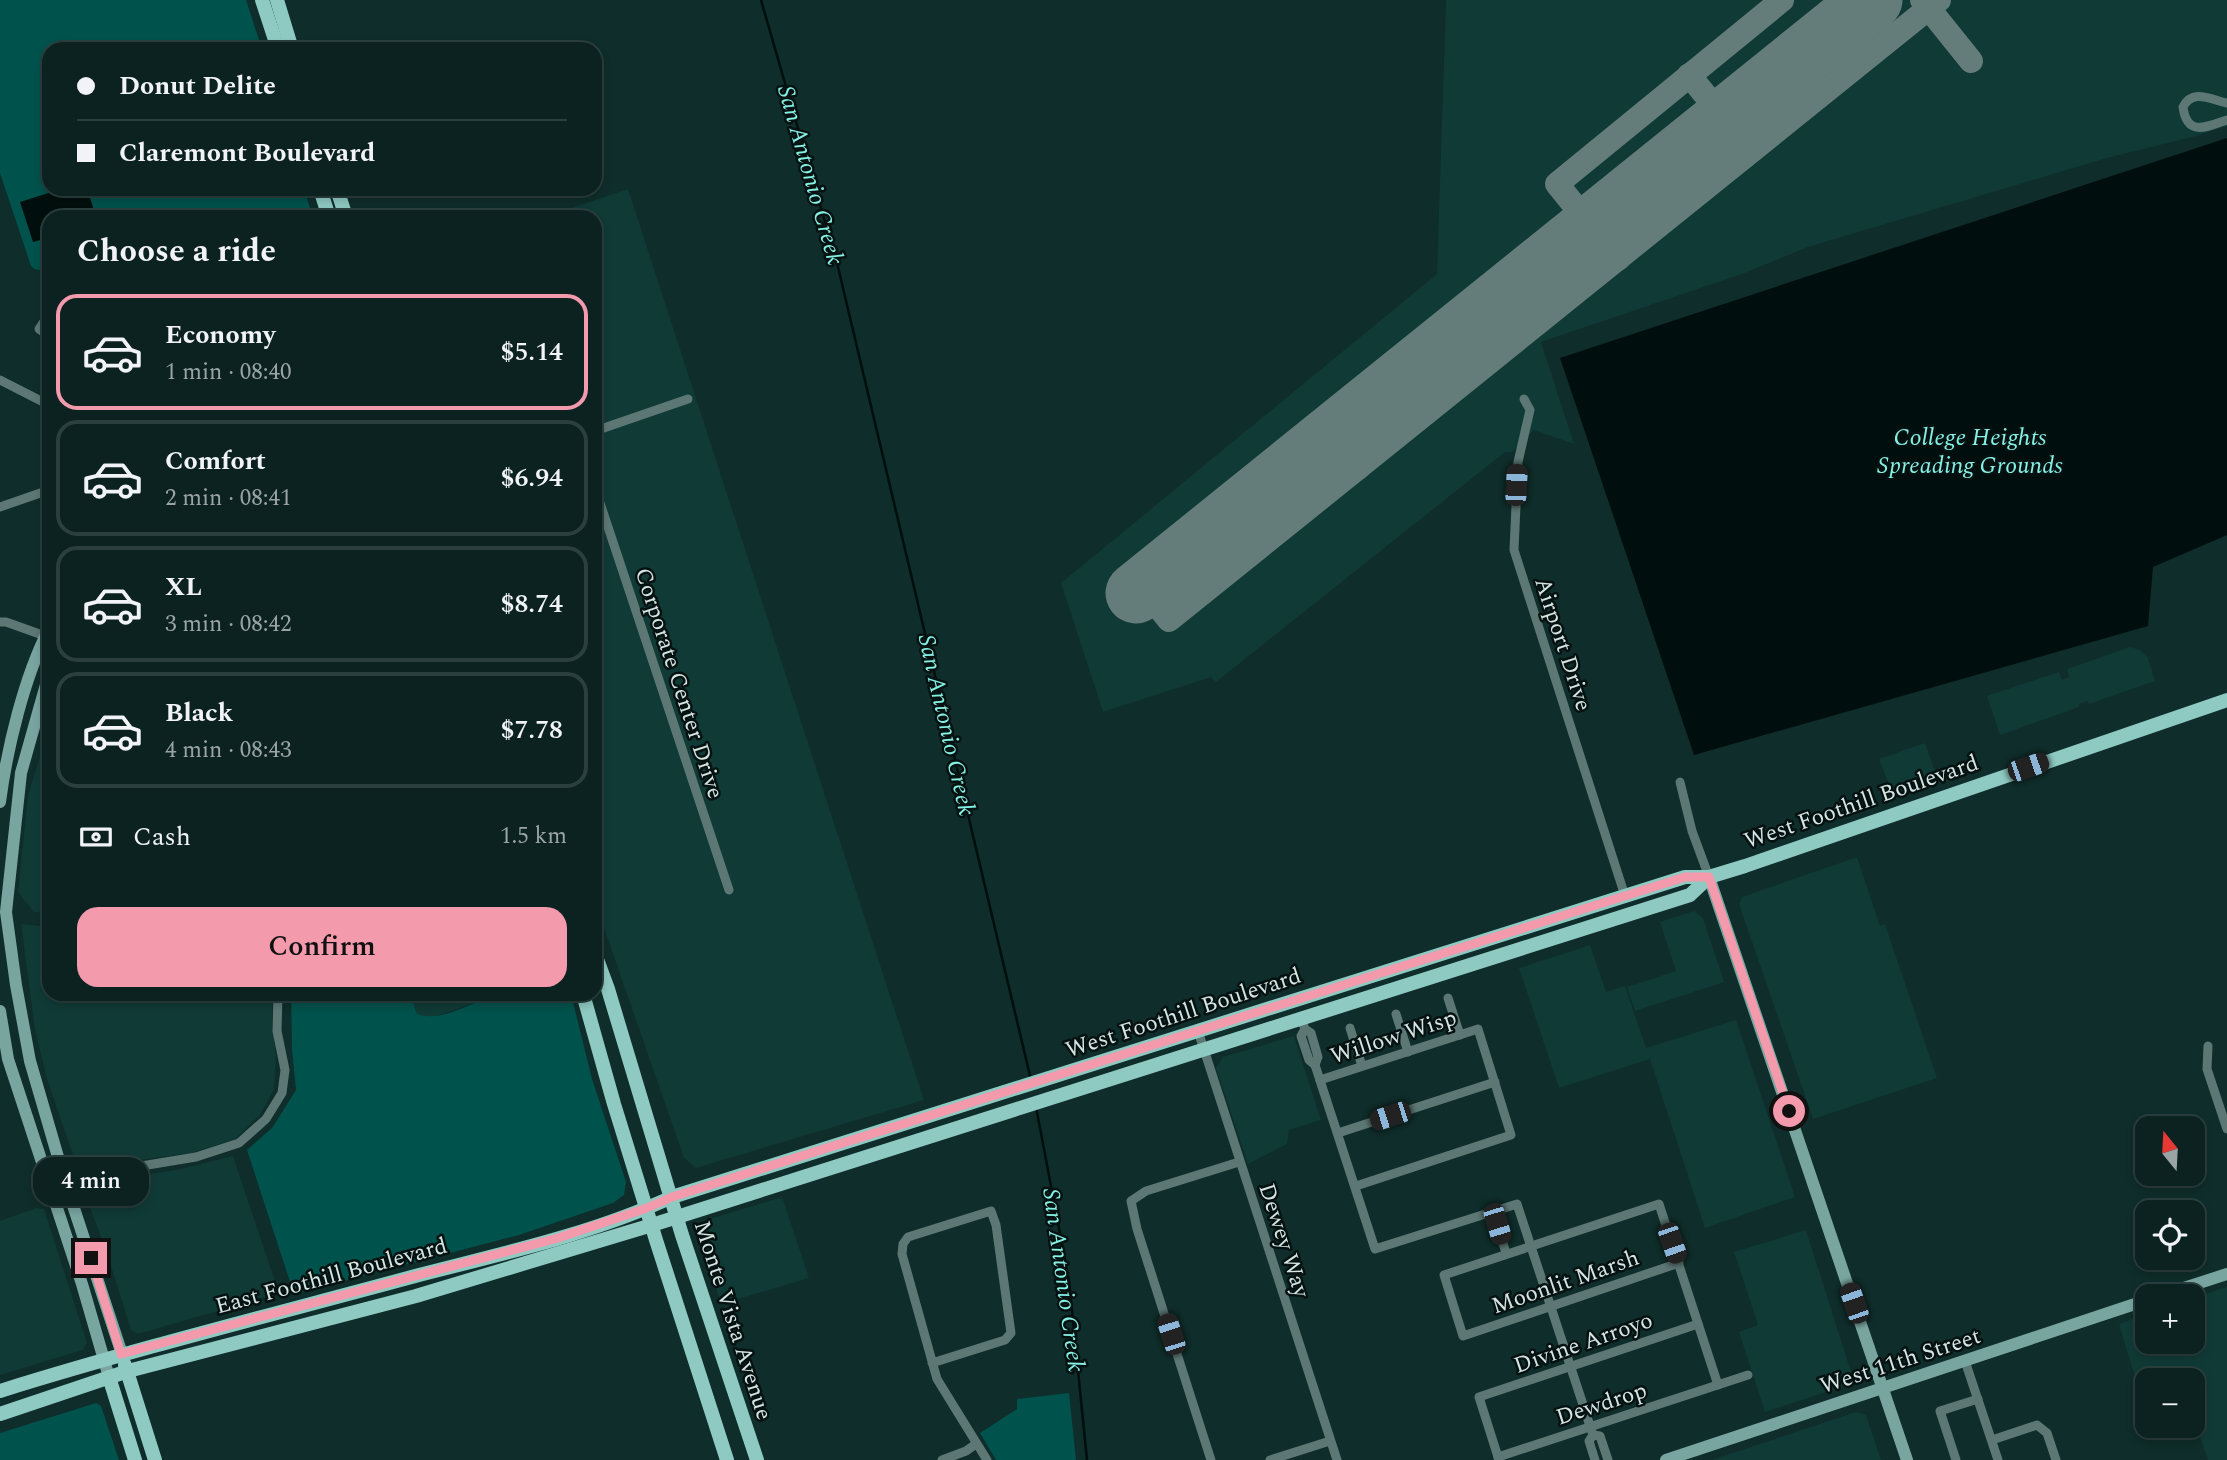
<!DOCTYPE html>
<meta charset="utf-8">
<style>
body{margin:0;font-family:Spectral,serif;background:#142a29;color:#f1f3f6;height:100vh;display:flex;flex-direction:column;font-size:26px;white-space:nowrap}
*{box-sizing:border-box;margin:0}
p{font-size:23px;color:#9aa4a5}
.icon{flex:none;width:38px;height:38px;fill:none;stroke:currentColor;stroke-width:2;stroke-linecap:round;stroke-linejoin:round}
.map{position:relative;flex:1;overflow:hidden}
.sheet{position:absolute;left:42px;top:210px;width:560px;height:791px;display:flex;flex-direction:column;background:#0b2220;border-radius:21px;box-shadow:0 4px 10px #0003,0 0 0 2px #2b3f3e}
.sheet>*{flex:none}
.top-card{position:absolute;left:42px;top:42px;width:560px;height:154px;border-radius:21px;box-shadow:0 4px 10px #0003,0 0 0 2px #2b3f3e;display:grid;align-content:center;height:154px;padding:0 35px;background:#0b2220}
.needle{width:46px;rotate:342deg}
.tools{position:absolute;left:2135px;top:1116px;display:grid;gap:14px}
.tools a{display:grid;place-items:center;width:70px;height:70px;border-radius:14px;background:#0b2220;box-shadow:0 4px 10px #0003,0 0 0 2px #2b3f3e;font-size:35px}
.end{position:absolute;width:32px;height:32px;margin:-16px;border:9px solid #f39aac;background:#111;box-shadow:0 0 0 4px #111}
.from{border-radius:50%}
.bubble{position:absolute;height:49px;border-radius:21px;background:#0b2220;box-shadow:0 4px 10px #0003,0 0 0 2px #2b3f3e;font-size:23px;font-weight:600;line-height:49px;text-align:center}
.car{position:absolute;width:21px;height:42px;margin:-21px -10px;border-radius:9px;box-shadow:0 0 5px 2px #0007;background:linear-gradient(#222 24%,#8ab4d8 0 40%,#222 0 76%,#8ab4d8 0 86%,#222 0)}
.top-card b{display:flex;align-items:center;gap:24px;height:66px;font-size:26px}
.top-card b+b{border-top:2px solid #2b3f3e}
.top-card i{width:18px;height:18px;background:#f1f3f6}
ul{padding:0;list-style:none}
li{display:flex;align-items:center;gap:21px;height:116px;margin:0 14px 10px;padding:0 21px;border:4px solid #2b3f3e;border-radius:21px}
li div{flex:1}
li b{display:block;font-size:26px}
li em{font-style:normal;font-weight:600}
li.active{border-color:#f39aac}
li>.icon{width:63px;height:63px;stroke-width:1.5}
h2{padding:0 35px;font-size:32px;line-height:84px}
.pay{display:flex;align-items:center;gap:18px;height:77px;padding:0 35px;font-size:26px}
.pay p{margin-inline-start:auto}
.primary-button{display:flex;gap:14px;margin-top:auto;padding:14px 35px}
.primary-button a{flex:1;height:80px;border-radius:21px;background:#f39aac;color:#111;font-size:28px;font-weight:600;line-height:80px;text-align:center}
.map>svg:first-child{display:block}
.built{fill:#103a36}
.green{fill:#00524c}
.water{fill:#000f0d}
.lines{fill:none;stroke-linecap:round;stroke-linejoin:round}
.stream{stroke:#000f0d;stroke-width:2.5}
.taxiway{stroke:#647d7a;stroke-width:24}
.runway{stroke:#647d7a;stroke-width:61}
.street{stroke:#5c7774;stroke-width:9}
.secondary{stroke:#79a5a0;stroke-width:12}
.primary{stroke:#8ec9c2;stroke-width:14}
.route{stroke:#f39aac;stroke-width:9}
.labels{text-anchor:middle;stroke-width:5;stroke-linejoin:round;paint-order:stroke}
.street-label{font-size:23px;fill:#d4e5e2;stroke:#061211}
.water-label{font-size:24px;font-style:italic;fill:#85f1e5;stroke:#061211}
</style>
<div class="map">
<svg width="2227" height="1460" viewBox="0 0 2227 1460">
<rect width="100%" height="100%" fill="#0f2d2a"/>
<g class="built">
<polygon points="1446,0 2227,0 2227,126 2196,136 2107,158 1808,247 1742,274 1541,342 1574,444 1534,430 1512,452 1505,452 1216,682 1211,677 1103,712 1061,583 1437,274"/>
<polygon points="628,189 924,1100 696,1168 684,1158 595,902 595,217 545,217"/>
<polygon points="2130,647 2140,650 2148,658 2155,681 2089,704 2087,701 2079,704 2079,707 2000,735 1987,696 2059,672 2062,680 2069,677 2067,669"/>
<polygon points="49,726 49,913 34,912 18,892 28,796"/>
<polygon points="1925,743 1938,780 1893,795 1879,759"/>
<polygon points="1857,857 1880,926 1885,924 1937,1078 1813,1119 1739,904 1742,897"/>
<polygon points="1694,911 1703,918 1724,982 1635,1011 1627,987 1676,971 1660,922"/>
<polygon points="21,924 49,927 49,994 273,994 272,1024 276,1056 274,1089 260,1115 235,1139 191,1153 89,1167 75,1161 47,1079 35,1030"/>
<polygon points="1590,945 1606,992 1625,986 1646,1048 1736,1020 1795,1197 1705,1228 1650,1059 1559,1088 1519,968"/>
<polygon points="410,994 497,994 449,1012 427,1018 417,1014"/>
<polygon points="1294,1036 1321,1120 1289,1130 1287,1144 1248,1164 1216,1068 1223,1057"/>
<polygon points="233,1156 279,1293 138,1334 131,1330 106,1250 86,1197 86,1188 94,1183 181,1169"/>
<polygon points="782,1197 809,1278 721,1304 699,1232 706,1220"/>
<polygon points="36,1208 44,1209 87,1343 83,1350 0,1375 0,1221"/>
<polygon points="1806,1230 1851,1372 1844,1386 1765,1412 1739,1332 1758,1325 1734,1252"/>
<polygon points="2227,1287 2227,1460 2208,1460 2193,1416 2193,1381 2147,1381 2147,1417 2119,1324 2147,1314 2147,1342 2193,1342 2193,1298"/>
<polygon points="1856,1412 1866,1415 1881,1460 1712,1460"/>
</g>
<g class="green">
<path d="M0,0H246L262,49H49V189H304L313,217H49V268C42,270 37,272 31,266L0,173Z"/>
<path d="M291,994H410L417,1014C442,1023 471,1002 495,995C512,990 551,994 571,994L592,1079L626,1182L624,1195L613,1203L519,1235L294,1294L247,1150L272,1128L296,1090L292,1050Z"/>
<polygon points="1069,1393 1076,1460 996,1460 980,1433 1017,1409 1017,1399"/>
<polygon points="96,1403 101,1406 119,1460 0,1460 0,1433"/>
</g>
<g class="water">
<polygon points="2227,138 2227,535 2153,567 2148,626 1694,755 1560,358"/>
<polygon points="61,189 87,189 94,210 73,217 49,217 49,224 40,227 44,239 33,242 20,202"/>
</g>
<g class="lines">
<g class="stream">
<polyline points="761,0 838,267 1031,1080"/>
<polyline points="1036,1107 1069,1281 1087,1460"/>
</g>
<g class="taxiway">
<polyline points="1922,0 1971,61"/>
<polyline points="1689,75 1751,151"/>
<polyline points="1618,259 1557,184 1782,0"/>
<polyline points="1332,435 1358,468"/>
<polyline points="1143,588 1169,620 1939,0"/>
</g>
<polyline class="runway" points="1136,593 1872,0"/>
<g class="street">
<path d="M2227,103C2211,100 2193,88 2183,107C2187,137 2206,127 2227,120"/>
<polyline points="49,314 39,329 49,336"/>
<polyline points="0,380 49,405"/>
<polyline points="1524,399 1530,410 1518,462 1514,550 1625,896"/>
<polyline points="595,431 688,399"/>
<polyline points="595,488 729,890"/>
<polyline points="0,507 49,490"/>
<polyline points="0,622 6,622 48,637"/>
<polyline points="1680,782 1692,831 1709,877"/>
<polyline points="1448,998 1460,1035"/>
<polyline points="1396,1014 1408,1052"/>
<polyline points="1301,1019 1305,1029 1311,1033 1318,1057 1315,1065 1375,1249 1517,1204 1593,1435 1589,1441 1595,1460"/>
<polyline points="1350,1028 1362,1066"/>
<polyline points="1305,1029 1301,1036 1309,1060 1315,1065"/>
<polyline points="1198,1031 1337,1460"/>
<polyline points="2208,1046 2207,1069 2227,1129"/>
<polyline points="1320,1080 1478,1029 1511,1135 1356,1186"/>
<polyline points="1338,1133 1495,1082"/>
<polyline points="50,1186 81,1176 196,1157 239,1143 266,1119 282,1093 285,1070 277,1031 278,994"/>
<polyline points="1497,1224 1506,1253"/>
<polyline points="1679,1263 1463,1336 1444,1275 1659,1204 1718,1385"/>
<polyline points="1965,1361 1998,1460"/>
<polyline points="932,1363 1005,1340 1011,1333 996,1225 991,1211 908,1237 903,1244 902,1254 937,1379 987,1460"/>
<polyline points="1593,1435 1600,1436 1608,1460"/>
<polyline points="1992,1440 2037,1425 2047,1433 2056,1460"/>
<polyline points="1498,1457 1479,1397 1698,1324"/>
<polyline points="942,1460 966,1451 976,1444"/>
<polyline points="1211,1460 1137,1229 1131,1201 1146,1191 1239,1162"/>
<polyline points="1270,1460 1330,1441"/>
<polyline points="1499,1460 1498,1457 1748,1375"/>
<polyline points="1956,1460 1940,1411 1978,1399"/>
</g>
<g class="secondary">
<polyline points="49,674 21,773 6,912 16,985 30,1061 65,1181 122,1354"/>
<path d="M0,802C7,749 24,677 49,629"/>
<polyline points="1709,877 1907,1460"/>
<polyline points="0,1011 8,1059 82,1284 109,1377"/>
<polyline points="2156,1297 2227,1274"/>
<polyline points="1666,1460 2147,1300"/>
</g>
<g class="primary">
<polyline points="262,0 278,49"/>
<polyline points="277,0 292,49"/>
<polyline points="320,189 329,217"/>
<polyline points="337,189 346,217"/>
<polyline points="595,954 608,989 682,1235 757,1460"/>
<polyline points="583,994 614,1104 656,1240 727,1460"/>
<polyline points="125,1365 155,1460"/>
<polyline points="109,1377 135,1460"/>
<path d="M0,1391C138,1348 279,1313 419,1275C504,1253 592,1234 672,1197L1685,877H1709L1745,866L2227,700"/>
<polyline points="0,1414 128,1371 416,1296 652,1225 1690,895 1709,877"/>
</g>
</g>
<g class="lines">
<polyline class="route" points="91,1258 121,1354 558,1238 647,1208 672,1197 1685,877 1709,877 1789,1111"/>
</g>
<g class="labels">
<g class="street-label">
<text transform="translate(1564 644) rotate(72)" y="8">Airport Drive</text>
<text transform="translate(680 683) rotate(72)" y="8">Corporate Center Drive</text>
<text transform="translate(1861 801) rotate(-19)" y="8">West Foothill Boulevard</text>
<text transform="translate(1183 1012) rotate(-18)" y="8">West Foothill Boulevard</text>
<text transform="translate(1393 1036) rotate(-18)" y="8">Willow Wisp</text>
<text transform="translate(1285 1240) rotate(72)" y="8">Dewey Way</text>
<text transform="translate(331 1275) rotate(-15)" y="8">East Foothill Boulevard</text>
<text transform="translate(1565 1281) rotate(-19)" y="8">Moonlit Marsh</text>
<text transform="translate(734 1320) rotate(72)" y="8">Monte Vista Avenue</text>
<text transform="translate(1583 1342) rotate(-19)" y="8">Divine Arroyo</text>
<text transform="translate(1900 1360) rotate(-18)" y="8">West 11th Street</text>
<text transform="translate(1601 1403) rotate(-18)" y="8">Dewdrop</text>
</g>
<g class="water-label">
<text transform="translate(811 175) rotate(74)" y="8">San Antonio Creek</text>
<text x="1970" y="445">College Heights<tspan x="1970" dy="28">Spreading Grounds</tspan></text>
<text transform="translate(947 725) rotate(77)" y="8">San Antonio Creek</text>
<text transform="translate(1064 1280) rotate(82)" y="8">San Antonio Creek</text>
</g>
</g>
</svg>
<div class="tools">
<a><svg class="needle" viewBox="-14 -14 28 28"><path d="M0-13l5 13h-10z" fill="#e53935"/><path d="M0 13l5-13h-10z" fill="#9aa4a5"/></svg></a>
<a><svg class="icon" aria-label="locate" viewBox="0 0 24 24"><circle cx="12" cy="12" r="6"/><path d="M12 2v4M12 18v4M2 12h4M18 12h4"/></svg></a>
<a>+</a>
<a>−</a>
</div>
<i class="end from" style="left:1789px;top:1111px"></i>
<i class="end" style="left:91px;top:1258px"></i>
<div class="bubble" style="left:33px;top:1157px;width:116px">4 min</div>
<i class="car" style="left:1516px;top:485px;rotate:3deg"></i>
<i class="car" style="left:2028px;top:767px;rotate:71deg"></i>
<i class="car" style="left:1390px;top:1116px;rotate:252deg"></i>
<i class="car" style="left:1497px;top:1224px;rotate:163deg"></i>
<i class="car" style="left:1672px;top:1243px;rotate:161deg"></i>
<i class="car" style="left:1854px;top:1303px;rotate:341deg"></i>
<i class="car" style="left:1171px;top:1334px;rotate:342deg"></i>
<div class="top-card">
<b><i class="from"></i>Donut Delite</b>
<b><i></i>Claremont Boulevard</b>
</div>
<section class="sheet">
<h2>Choose a ride</h2>
<ul>
<li class="active"><svg class="icon" aria-label="car" viewBox="0 0 24 24"><path d="M5 17H2v-5l4-1 3-4h7l3 4 3 1v5h-3M9 17h6M6 11h13"/><circle cx="7" cy="17" r="2"/><circle cx="17" cy="17" r="2"/></svg><div><b>Economy</b><p>1 min · 08:40</p></div><em>$5.14</em></li>
<li><svg class="icon" aria-label="car" viewBox="0 0 24 24"><path d="M5 17H2v-5l4-1 3-4h7l3 4 3 1v5h-3M9 17h6M6 11h13"/><circle cx="7" cy="17" r="2"/><circle cx="17" cy="17" r="2"/></svg><div><b>Comfort</b><p>2 min · 08:41</p></div><em>$6.94</em></li>
<li><svg class="icon" aria-label="car" viewBox="0 0 24 24"><path d="M5 17H2v-5l4-1 3-4h7l3 4 3 1v5h-3M9 17h6M6 11h13"/><circle cx="7" cy="17" r="2"/><circle cx="17" cy="17" r="2"/></svg><div><b>XL</b><p>3 min · 08:42</p></div><em>$8.74</em></li>
<li><svg class="icon" aria-label="car" viewBox="0 0 24 24"><path d="M5 17H2v-5l4-1 3-4h7l3 4 3 1v5h-3M9 17h6M6 11h13"/><circle cx="7" cy="17" r="2"/><circle cx="17" cy="17" r="2"/></svg><div><b>Black</b><p>4 min · 08:43</p></div><em>$7.78</em></li>
</ul>
<div class="pay"><svg class="icon" aria-label="cash" viewBox="0 0 24 24"><path d="M3 7h18v10H3z"/><circle cx="12" cy="12" r="2"/></svg>Cash<p>1.5 km</p></div>
<div class="primary-button"><a>Confirm</a></div>
</section>
</div>
